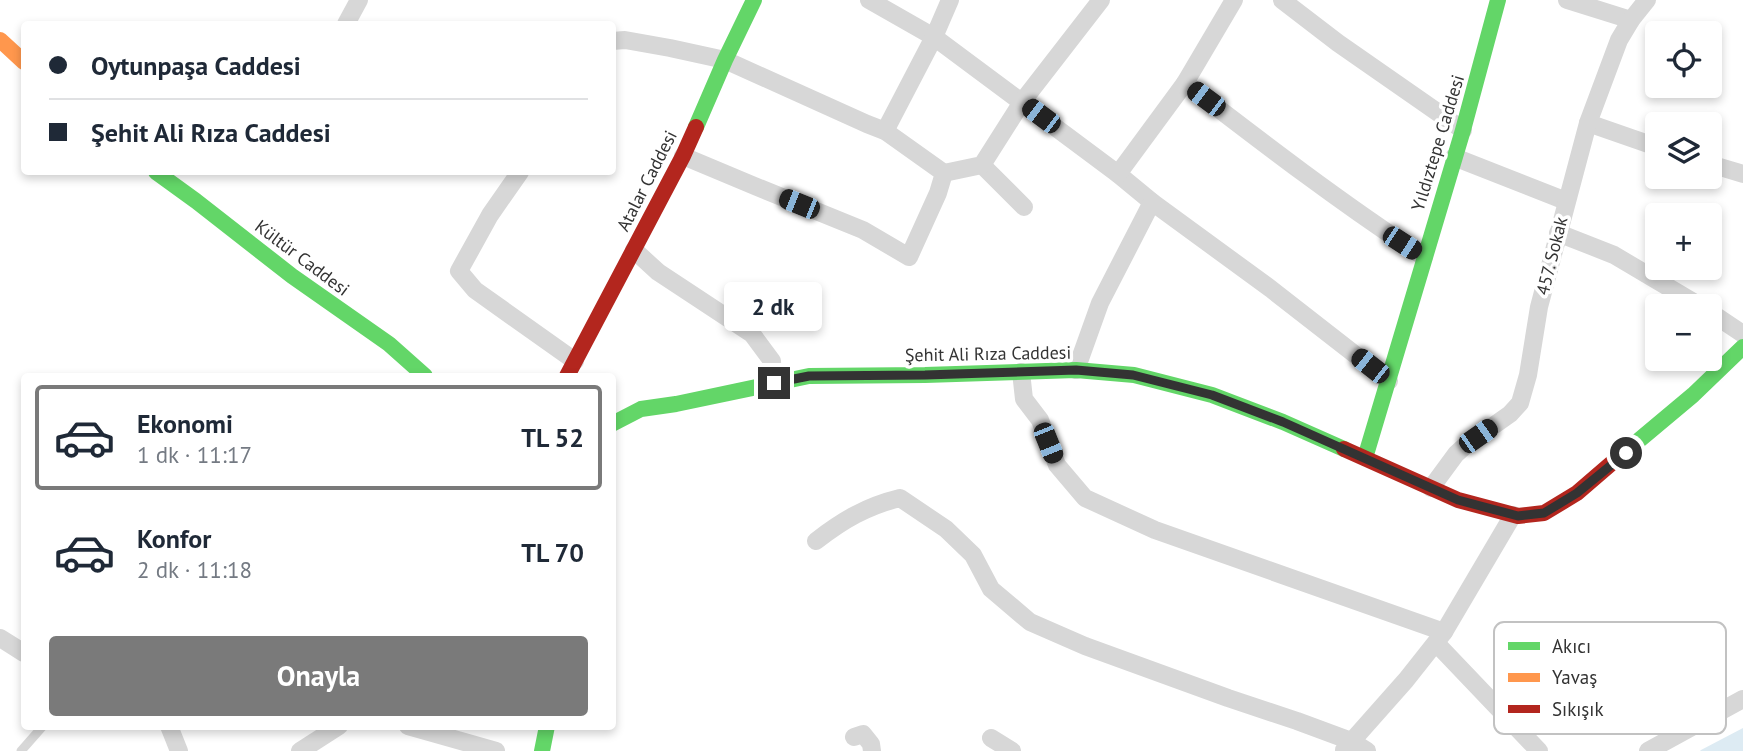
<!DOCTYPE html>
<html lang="tr">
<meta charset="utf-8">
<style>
body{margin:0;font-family:"PT Sans",sans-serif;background:#f2f2f3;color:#1f2937;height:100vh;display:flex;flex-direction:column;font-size:26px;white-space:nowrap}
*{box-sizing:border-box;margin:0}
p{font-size:23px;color:#747a83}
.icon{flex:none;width:38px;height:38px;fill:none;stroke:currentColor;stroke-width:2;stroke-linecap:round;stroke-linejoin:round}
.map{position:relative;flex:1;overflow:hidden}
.side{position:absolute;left:21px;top:373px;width:595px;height:357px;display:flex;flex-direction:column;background:#fff;border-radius:7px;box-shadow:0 4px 10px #0003}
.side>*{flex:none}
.banner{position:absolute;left:21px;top:21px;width:595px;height:154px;border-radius:7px;box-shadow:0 4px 10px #0003;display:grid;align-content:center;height:154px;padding:0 28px;background:#fff}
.tools{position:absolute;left:1645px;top:21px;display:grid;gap:14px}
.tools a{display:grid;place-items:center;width:77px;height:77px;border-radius:7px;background:#fff;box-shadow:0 4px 10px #0003;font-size:35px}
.end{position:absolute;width:32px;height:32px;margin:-16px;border:9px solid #333;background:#fff;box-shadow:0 0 0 4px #fff}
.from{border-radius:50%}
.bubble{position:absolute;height:49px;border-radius:7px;background:#fff;box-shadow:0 4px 10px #0003;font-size:23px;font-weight:700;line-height:49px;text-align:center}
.car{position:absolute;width:21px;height:42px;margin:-21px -10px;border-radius:9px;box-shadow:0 0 5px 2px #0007;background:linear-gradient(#222 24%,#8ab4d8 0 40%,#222 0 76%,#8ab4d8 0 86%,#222 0)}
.banner b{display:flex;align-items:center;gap:24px;height:66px;font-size:26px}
.banner b+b{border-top:2px solid #e0e1e3}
.banner i{width:18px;height:18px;background:#1f2937}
ul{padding:12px 0 0;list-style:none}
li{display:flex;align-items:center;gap:21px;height:105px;margin:0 14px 10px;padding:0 14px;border:4px solid transparent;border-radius:7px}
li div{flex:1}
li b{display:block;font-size:26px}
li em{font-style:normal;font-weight:700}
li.current{border-color:#7a7a7a}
li>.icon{width:63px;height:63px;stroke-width:1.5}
.action{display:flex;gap:14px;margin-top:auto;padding:14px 28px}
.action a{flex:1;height:80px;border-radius:7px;background:#7a7a7a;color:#fff;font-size:28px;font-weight:700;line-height:80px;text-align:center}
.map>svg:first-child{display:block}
.water{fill:#ddebf3}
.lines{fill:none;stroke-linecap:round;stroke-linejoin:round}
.lane{stroke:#d7d7d7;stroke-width:9}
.street{stroke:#d7d7d7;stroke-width:18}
.fast{stroke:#63d668;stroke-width:16}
.slow{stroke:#ff974d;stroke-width:16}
.jam{stroke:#b3261e;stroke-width:16}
.route{stroke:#333;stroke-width:9}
.labels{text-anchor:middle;stroke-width:7;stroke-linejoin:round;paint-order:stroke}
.street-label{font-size:18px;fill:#333;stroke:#fff}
.key{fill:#fff;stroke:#c2c2c2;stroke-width:2}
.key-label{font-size:19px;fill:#333}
</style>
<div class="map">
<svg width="1743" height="751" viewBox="0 0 1743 751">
<rect width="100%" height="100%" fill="#fff"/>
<polygon class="water" points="1743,728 1743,751 1700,751 1701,750"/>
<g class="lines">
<polyline class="lane" points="21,751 43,726"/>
<g class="street">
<polyline points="869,0 934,37 1118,174 1152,202 1271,289 1389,381"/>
<polyline points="1282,0 1338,43 1463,130"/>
<polyline points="1567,0 1631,20"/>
<polyline points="346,24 359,0"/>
<polyline points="612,41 625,40 670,48 725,60 867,124 885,131 944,173 938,193 909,257 863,230 757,187 683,156"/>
<path d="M1185,83C1263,143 1341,203 1424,257"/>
<polyline points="1588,123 1657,147"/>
<polyline points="885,131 934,37 950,0"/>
<polyline points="1454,157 1566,201"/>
<polyline points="1710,164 1743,174"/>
<polyline points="982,165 1024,207"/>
<polyline points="520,172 490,215 459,271 475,290 575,361"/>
<polyline points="944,173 982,165 1022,102 1101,0"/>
<polyline points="1118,174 1185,83 1234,0"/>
<polyline points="1558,233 1614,255 1700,306"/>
<polyline points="634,250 658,272 752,334 772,361 773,383"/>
<polyline points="1710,312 1743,334"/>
<polyline points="1076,370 1100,303 1152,202"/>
<polyline points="1021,372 1024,399 1040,420 1057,465 1085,498 1155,530 1444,632"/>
<polyline points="1431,488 1456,454 1466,445 1510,414 1520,403 1528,375 1539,307 1588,123 1619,40 1631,20 1647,0"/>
<path d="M816,541C843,520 867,506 900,498L946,529L973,555L991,589L1030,622L1085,646L1228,698L1297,721L1351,741L1367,751"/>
<polyline points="0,638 24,653"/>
<polyline points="1436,643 1539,751"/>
<polyline points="169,726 179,751"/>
<polyline points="408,726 496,751"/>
<polyline points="854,737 863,734 871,744 872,751"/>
<polyline points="991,738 1012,751"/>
<polyline points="1344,750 1406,680 1444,632 1513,515"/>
<polyline points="300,751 339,726"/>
<polyline points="1648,751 1743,699"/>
</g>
<g class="fast">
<polyline points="696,127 725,60 754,0"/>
<polyline points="156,172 196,201 292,276 389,344 425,376"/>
<polyline points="612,424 641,409 676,404 809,376 925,375 1076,370 1134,375 1212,395 1283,422 1344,449"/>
<polyline points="1365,458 1463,130 1498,0"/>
<polyline points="1613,462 1693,395 1743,347"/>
<polyline points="542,751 547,726"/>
</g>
<polyline class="slow" points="0,40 24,62"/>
<g class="jam">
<polyline points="567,376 683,156 696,127"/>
<polyline points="1344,449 1458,500 1518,516 1544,513 1577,493 1613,462"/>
</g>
</g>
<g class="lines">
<polyline class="route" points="774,383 809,376 925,375 1076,370 1133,375 1212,395 1283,422 1458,500 1518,516 1544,513 1577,493 1626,453"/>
</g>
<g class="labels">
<g class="street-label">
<text transform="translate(1438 143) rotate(-73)" y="6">Yıldıztepe Caddesi</text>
<text transform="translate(647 181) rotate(-63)" y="6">Atalar Caddesi</text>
<text transform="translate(1552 256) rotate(-76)" y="6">457. Sokak</text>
<text transform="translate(302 258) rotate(37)" y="6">Kültür Caddesi</text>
<text transform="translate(988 354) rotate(-1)" y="6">Şehit Ali Rıza Caddesi</text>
</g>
</g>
<rect x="1494" y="622" width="232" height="112" rx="10" class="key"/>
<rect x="1508" y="642" width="32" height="8" fill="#63d668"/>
<rect x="1508" y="673" width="32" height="9" fill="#ff974d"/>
<rect x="1508" y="705" width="32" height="8" fill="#b3261e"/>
<g class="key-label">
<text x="1552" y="653">Akıcı</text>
<text x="1552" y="684">Yavaş</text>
<text x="1552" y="716">Sıkışık</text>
</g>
</svg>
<div class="tools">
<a><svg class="icon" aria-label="locate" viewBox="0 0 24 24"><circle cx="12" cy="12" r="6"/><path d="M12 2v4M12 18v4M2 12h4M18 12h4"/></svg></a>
<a><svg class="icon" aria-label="layers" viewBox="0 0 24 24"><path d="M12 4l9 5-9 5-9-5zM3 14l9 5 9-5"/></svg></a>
<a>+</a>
<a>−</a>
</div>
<i class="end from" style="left:1626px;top:453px"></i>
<i class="end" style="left:774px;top:383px"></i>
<div class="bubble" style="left:724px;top:282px;width:98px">2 dk</div>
<i class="car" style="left:1206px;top:99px;rotate:307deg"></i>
<i class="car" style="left:1041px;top:116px;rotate:307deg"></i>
<i class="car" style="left:799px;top:204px;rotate:292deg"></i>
<i class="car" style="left:1402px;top:243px;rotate:123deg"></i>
<i class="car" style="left:1370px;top:366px;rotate:308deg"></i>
<i class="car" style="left:1478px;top:436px;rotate:55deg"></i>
<i class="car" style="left:1048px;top:443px;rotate:158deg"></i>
<div class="banner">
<b><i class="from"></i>Oytunpaşa Caddesi</b>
<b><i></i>Şehit Ali Rıza Caddesi</b>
</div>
<section class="side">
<ul>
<li class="current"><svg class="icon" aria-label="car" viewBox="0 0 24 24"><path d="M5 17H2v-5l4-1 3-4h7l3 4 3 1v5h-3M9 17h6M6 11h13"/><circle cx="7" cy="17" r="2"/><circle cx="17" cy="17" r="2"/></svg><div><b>Ekonomi</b><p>1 dk · 11:17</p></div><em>TL 52</em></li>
<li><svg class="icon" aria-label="car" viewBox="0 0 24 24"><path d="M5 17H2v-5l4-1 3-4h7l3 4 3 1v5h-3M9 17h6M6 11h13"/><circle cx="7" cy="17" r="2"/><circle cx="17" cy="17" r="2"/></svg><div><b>Konfor</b><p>2 dk · 11:18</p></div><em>TL 70</em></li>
</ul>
<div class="action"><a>Onayla</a></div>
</section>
</div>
